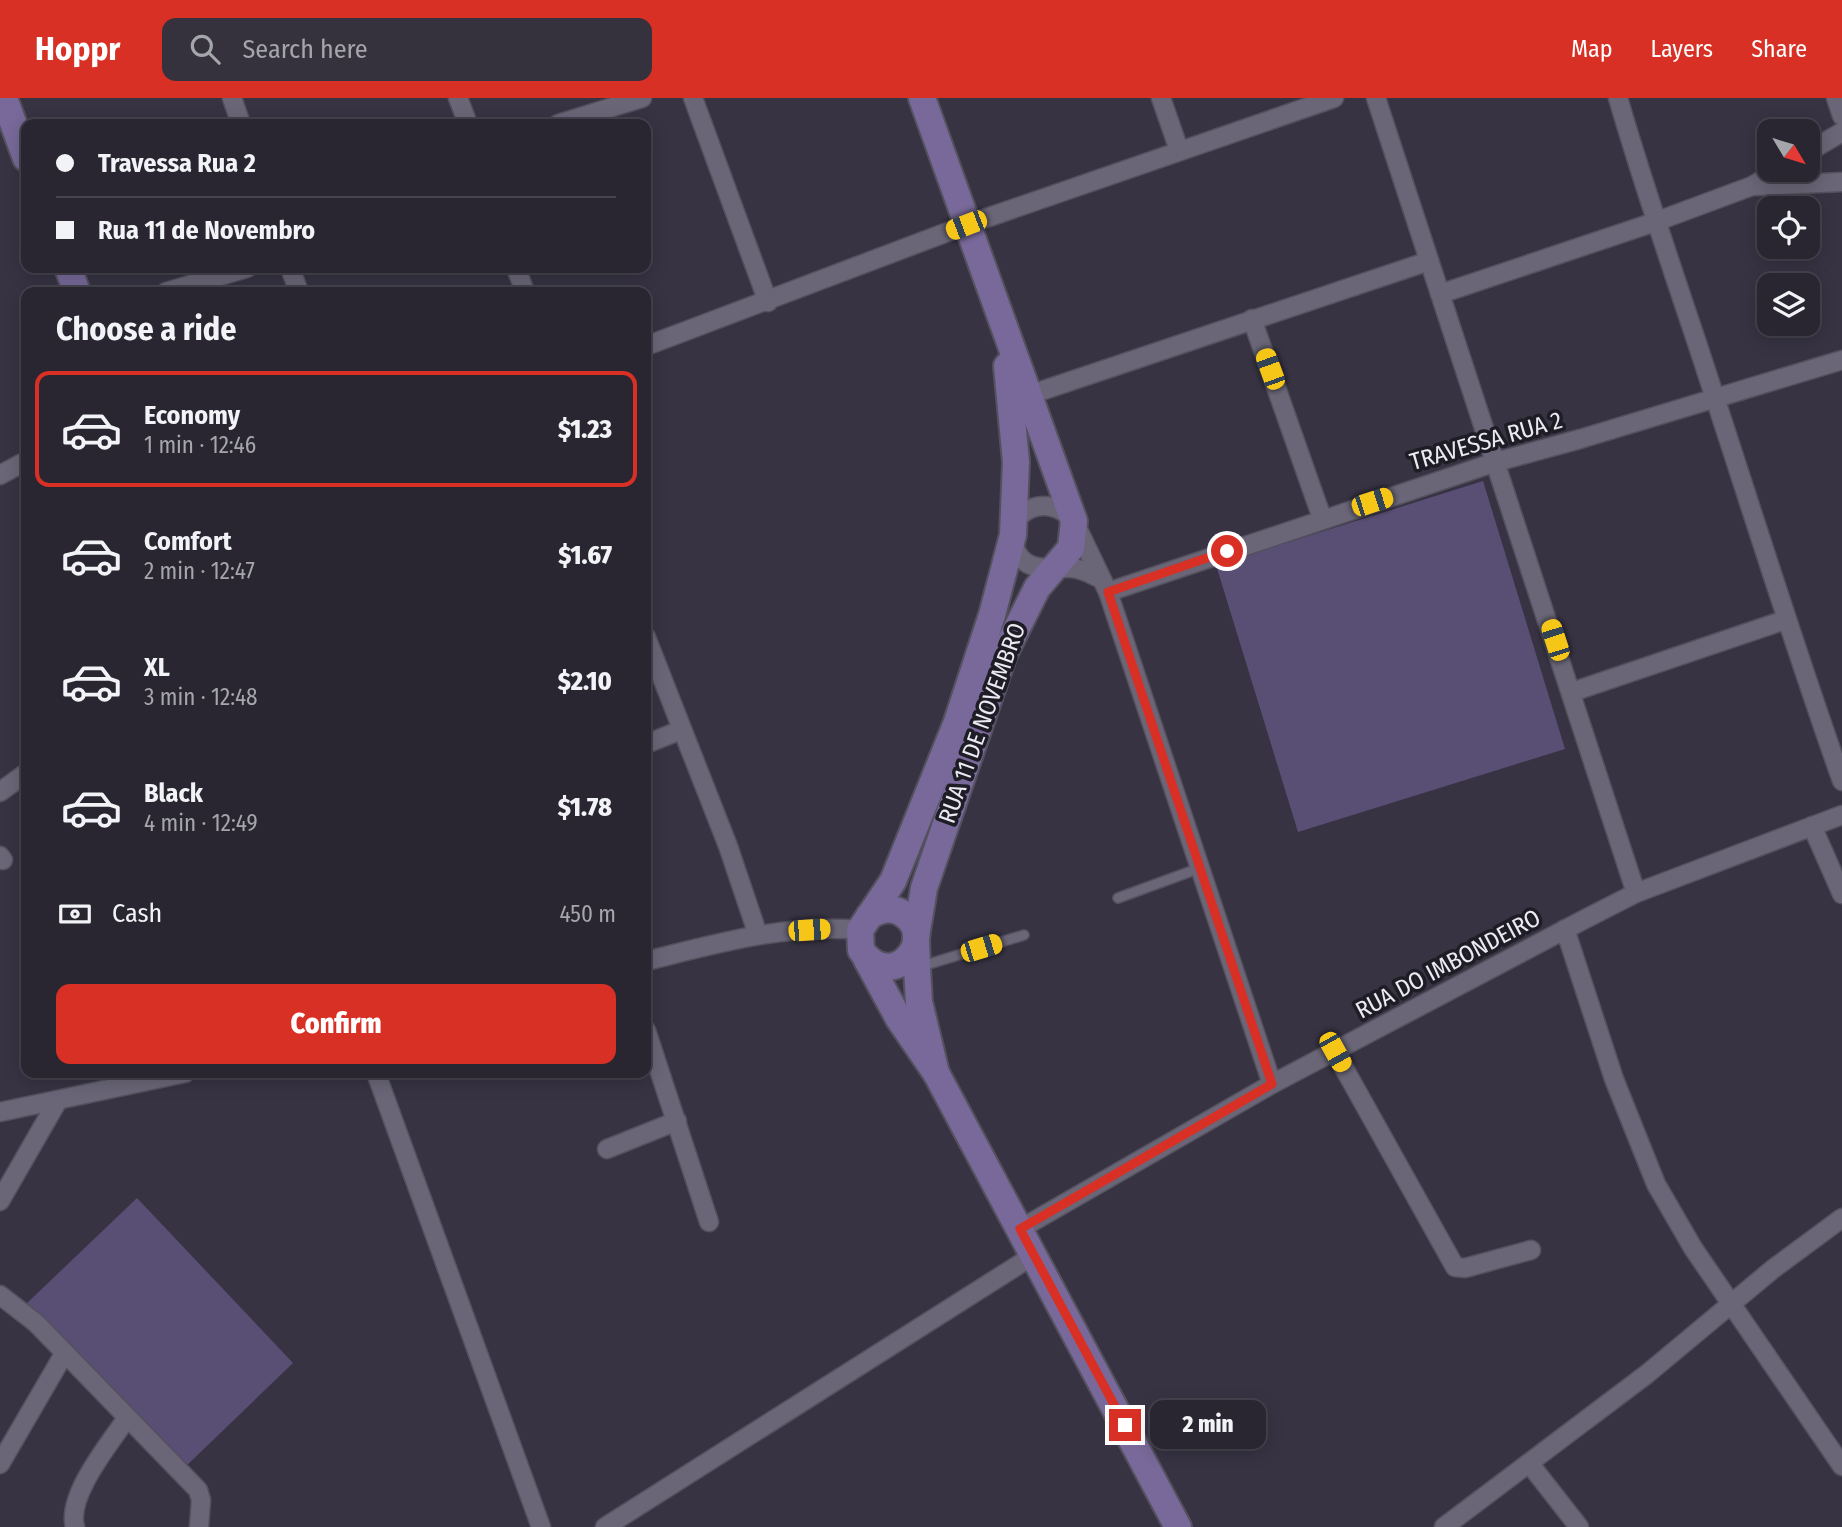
<!DOCTYPE html>
<meta charset="utf-8">
<style>
body{margin:0;font-family:"Fira Sans Condensed",sans-serif;background:#35323e;color:#f1f3f6;height:100vh;display:flex;flex-direction:column;font-size:26px;white-space:nowrap}
*{box-sizing:border-box;margin:0}
p{font-size:23px;color:#a5a5ac}
.icon{flex:none;width:38px;height:38px;fill:none;stroke:currentColor;stroke-width:2;stroke-linecap:round;stroke-linejoin:round}
.map{position:relative;flex:1;overflow:hidden}
.panel{position:absolute;left:21px;top:189px;width:630px;height:791px;display:flex;flex-direction:column;background:#292632;border-radius:14px;box-shadow:0 4px 18px #0003,0 0 0 2px #45434d}
.panel>*{flex:none}
.guide{position:absolute;left:21px;top:21px;width:630px;height:154px;border-radius:14px;box-shadow:0 4px 18px #0003,0 0 0 2px #45434d;display:grid;align-content:center;height:154px;padding:0 35px;background:#292632}
.needle{width:46px;rotate:128deg}
.controls{position:absolute;left:1757px;top:21px;display:grid;gap:14px}
.controls a{display:grid;place-items:center;width:63px;height:63px;border-radius:14px;background:#292632;box-shadow:0 4px 18px #0003,0 0 0 2px #45434d;font-size:35px}
.end{position:absolute;width:32px;height:32px;margin:-16px;border:9px solid #d93025;background:#fff;box-shadow:0 0 0 4px #fff}
.from{border-radius:50%}
.bubble{position:absolute;height:49px;border-radius:14px;background:#292632;box-shadow:0 4px 18px #0003,0 0 0 2px #45434d;font-size:23px;font-weight:800;line-height:49px;text-align:center}
.car{position:absolute;width:21px;height:42px;margin:-21px -10px;border-radius:9px;box-shadow:0 0 5px 2px #0007;background:linear-gradient(#f5c518 24%,#345 0 40%,#f5c518 0 76%,#345 0 86%,#f5c518 0)}
.guide b{display:flex;align-items:center;gap:24px;height:66px;font-size:26px}
.guide b+b{border-top:2px solid #45434d}
.guide i{width:18px;height:18px;background:#f1f3f6}
ul{padding:0;list-style:none}
li{display:flex;align-items:center;gap:21px;height:116px;margin:0 14px 10px;padding:0 21px;border:4px solid transparent;border-radius:14px}
li div{flex:1}
li b{display:block;font-size:26px}
li em{font-style:normal;font-weight:800}
li.selected{border-color:#d93025}
li>.icon{width:63px;height:63px;stroke-width:1.5}
h2{padding:0 35px;font-size:32px;line-height:84px}
.pay{display:flex;align-items:center;gap:18px;height:77px;padding:0 35px;font-size:26px}
.pay p{margin-inline-start:auto}
.cta{display:flex;gap:14px;margin-top:auto;padding:14px 35px}
.cta a{flex:1;height:80px;border-radius:14px;background:#d93025;color:#fff;font-size:28px;font-weight:800;line-height:80px;text-align:center}
header{display:flex;align-items:center;gap:42px;box-sizing:border-box;height:98px;padding:0 35px;background:#d93025;color:#fff}
header strong{font-size:33px}
nav{display:flex;gap:38px;margin-inline-start:auto;font-size:24px}
.search{width:490px;height:63px;background:#35323e;display:flex;align-items:center;gap:18px;box-sizing:border-box;padding:0 24px;border-radius:14px;color:#a5a5ac;font-size:26px}
.map>svg:first-child{display:block}
.green{fill:#594f75}
.lines{fill:none;stroke-linecap:round;stroke-linejoin:round}
.lane-casing{stroke:#54515e;stroke-width:12}
.street-casing{stroke:#54515e;stroke-width:21}
.secondary-casing{stroke:#54515e;stroke-width:30}
.lane{stroke:#6a6678;stroke-width:9}
.street{stroke:#6a6678;stroke-width:18}
.secondary{stroke:#78699a;stroke-width:26}
.route{stroke:#d93025;stroke-width:9}
.labels{text-anchor:middle;stroke-width:7;stroke-linejoin:round;paint-order:stroke}
.street-label{font-size:24px;fill:#ebe9f3;stroke:#1e1c24}
</style>
<header>
<strong>Hoppr</strong>
<div class="search"><svg class="icon" aria-label="search" viewBox="0 0 24 24"><circle cx="10" cy="10" r="6"/><path d="M15 15l6 6"/></svg>Search here</div>
<nav><a>Map</a><a>Layers</a><a>Share</a></nav>
</header>
<div class="map">
<svg width="1842" height="1429" viewBox="0 0 1842 1429">
<rect width="100%" height="100%" fill="#373343"/>
<g class="green">
<polygon points="1483,383 1565,651 1298,734 1216,467"/>
<polygon points="137,1100 293,1265 183,1371 26,1206"/>
</g>
<g class="lines">
<defs>
<g id="lane">
<polyline points="1118,800 1200,770"/>
<polyline points="919,869 1024,837"/>
</g>
<g id="street">
<polyline points="232,0 241,26"/>
<polyline points="458,0 468,26"/>
<polyline points="693,0 768,204"/>
<polyline points="1161,0 1179,52"/>
<polyline points="1376,0 1636,795"/>
<path d="M1618,0C1641,79 1667,156 1693,233C1743,383 1789,534 1842,683"/>
<polyline points="1836,0 1842,18"/>
<polyline points="558,26 642,0"/>
<polyline points="1808,54 1842,34"/>
<polyline points="1756,88 1842,84"/>
<polyline points="290,170 299,194"/>
<polyline points="516,170 525,194"/>
<polyline points="166,194 247,170"/>
<polyline points="1440,196 1655,124 1752,88 1779,72"/>
<polyline points="1252,221 1322,420"/>
<polyline points="646,248 966,127 1334,0"/>
<polyline points="1029,297 1429,163"/>
<polyline points="0,377 26,363"/>
<path d="M1101,481C1091,476 1081,470 1070,470C1048,469 1024,476 1014,448C1003,414 1047,392 1074,423L1108,494L1272,986"/>
<polyline points="1108,494 1496,364 1580,341 1842,262"/>
<polyline points="646,539 728,748 758,837"/>
<polyline points="1572,594 1785,522"/>
<polyline points="646,646 681,632"/>
<polyline points="0,694 26,675"/>
<polyline points="1812,728 1842,796"/>
<polyline points="0,758 3,762"/>
<polyline points="1565,831 1614,981 1656,1086 1693,1150 1842,1368"/>
<path d="M646,863C715,846 788,825 860,832"/>
<polyline points="646,932 709,1124"/>
<polyline points="1335,954 1455,1169 1465,1170 1531,1152"/>
<polyline points="376,975 541,1429"/>
<polyline points="0,1014 185,975"/>
<polyline points="607,1051 677,1023"/>
<polyline points="0,1103 57,1004"/>
<polyline points="1020,1131 1272,986 1587,820 1636,795 1842,717"/>
<polyline points="0,1197 36,1225 198,1392 201,1402 199,1429"/>
<polyline points="1529,1365 1579,1429"/>
<polyline points="0,1366 64,1256"/>
<path d="M75,1429C66,1398 110,1345 127,1320"/>
<polyline points="605,1429 1034,1157"/>
<polyline points="1444,1429 1647,1276 1773,1171 1842,1120"/>
</g>
<g id="secondary">
<polyline points="4,0 26,60"/>
<polyline points="922,0 1074,423 1071,450 1037,490 1004,556 924,790 916,839 917,870 919,904 936,975"/>
<polyline points="68,170 77,194"/>
<path d="M869,818C879,812 890,809 900,814C942,837 893,898 861,852L860,832L893,783L957,624L992,517L1013,437L1016,364L1007,268"/>
<polyline points="866,860 899,921 936,975 1178,1429"/>
</g>
</defs>
<use href="#lane" class="lane-casing"/>
<use href="#street" class="street-casing"/>
<use href="#secondary" class="secondary-casing"/>
<use href="#lane" class="lane"/>
<use href="#street" class="street"/>
<use href="#secondary" class="secondary"/>
</g>
<g class="lines">
<polyline class="route" points="1125,1327 1020,1131 1272,986 1108,494 1227,453"/>
</g>
<g class="labels">
<g class="street-label">
<text transform="translate(1486 343) rotate(-16)" y="8">TRAVESSA RUA 2</text>
<text transform="translate(982 625) rotate(-70)" y="8">RUA 11 DE NOVEMBRO</text>
<text transform="translate(1448 866) rotate(-28)" y="8">RUA DO IMBONDEIRO</text>
</g>
</g>
</svg>
<div class="controls">
<a><svg class="needle" viewBox="-14 -14 28 28"><path d="M0-13l5 13h-10z" fill="#e53935"/><path d="M0 13l5-13h-10z" fill="#a5a5ac"/></svg></a>
<a><svg class="icon" aria-label="locate" viewBox="0 0 24 24"><circle cx="12" cy="12" r="6"/><path d="M12 2v4M12 18v4M2 12h4M18 12h4"/></svg></a>
<a><svg class="icon" aria-label="layers" viewBox="0 0 24 24"><path d="M12 4l9 5-9 5-9-5zM3 14l9 5 9-5"/></svg></a>
</div>
<i class="end from" style="left:1227px;top:453px"></i>
<i class="end" style="left:1125px;top:1327px"></i>
<div class="bubble" style="left:1150px;top:1302px;width:116px">2 min</div>
<i class="car" style="left:966px;top:127px;rotate:249deg"></i>
<i class="car" style="left:1270px;top:271px;rotate:340deg"></i>
<i class="car" style="left:1372px;top:404px;rotate:72deg"></i>
<i class="car" style="left:1555px;top:542px;rotate:342deg"></i>
<i class="car" style="left:809px;top:832px;rotate:86deg"></i>
<i class="car" style="left:981px;top:850px;rotate:73deg"></i>
<i class="car" style="left:1335px;top:954px;rotate:151deg"></i>
<div class="guide">
<b><i class="from"></i>Travessa Rua 2</b>
<b><i></i>Rua 11 de Novembro</b>
</div>
<section class="panel">
<h2>Choose a ride</h2>
<ul>
<li class="selected"><svg class="icon" aria-label="car" viewBox="0 0 24 24"><path d="M5 17H2v-5l4-1 3-4h7l3 4 3 1v5h-3M9 17h6M6 11h13"/><circle cx="7" cy="17" r="2"/><circle cx="17" cy="17" r="2"/></svg><div><b>Economy</b><p>1 min · 12:46</p></div><em>$1.23</em></li>
<li><svg class="icon" aria-label="car" viewBox="0 0 24 24"><path d="M5 17H2v-5l4-1 3-4h7l3 4 3 1v5h-3M9 17h6M6 11h13"/><circle cx="7" cy="17" r="2"/><circle cx="17" cy="17" r="2"/></svg><div><b>Comfort</b><p>2 min · 12:47</p></div><em>$1.67</em></li>
<li><svg class="icon" aria-label="car" viewBox="0 0 24 24"><path d="M5 17H2v-5l4-1 3-4h7l3 4 3 1v5h-3M9 17h6M6 11h13"/><circle cx="7" cy="17" r="2"/><circle cx="17" cy="17" r="2"/></svg><div><b>XL</b><p>3 min · 12:48</p></div><em>$2.10</em></li>
<li><svg class="icon" aria-label="car" viewBox="0 0 24 24"><path d="M5 17H2v-5l4-1 3-4h7l3 4 3 1v5h-3M9 17h6M6 11h13"/><circle cx="7" cy="17" r="2"/><circle cx="17" cy="17" r="2"/></svg><div><b>Black</b><p>4 min · 12:49</p></div><em>$1.78</em></li>
</ul>
<div class="pay"><svg class="icon" aria-label="cash" viewBox="0 0 24 24"><path d="M3 7h18v10H3z"/><circle cx="12" cy="12" r="2"/></svg>Cash<p>450 m</p></div>
<div class="cta"><a>Confirm</a></div>
</section>
</div>
